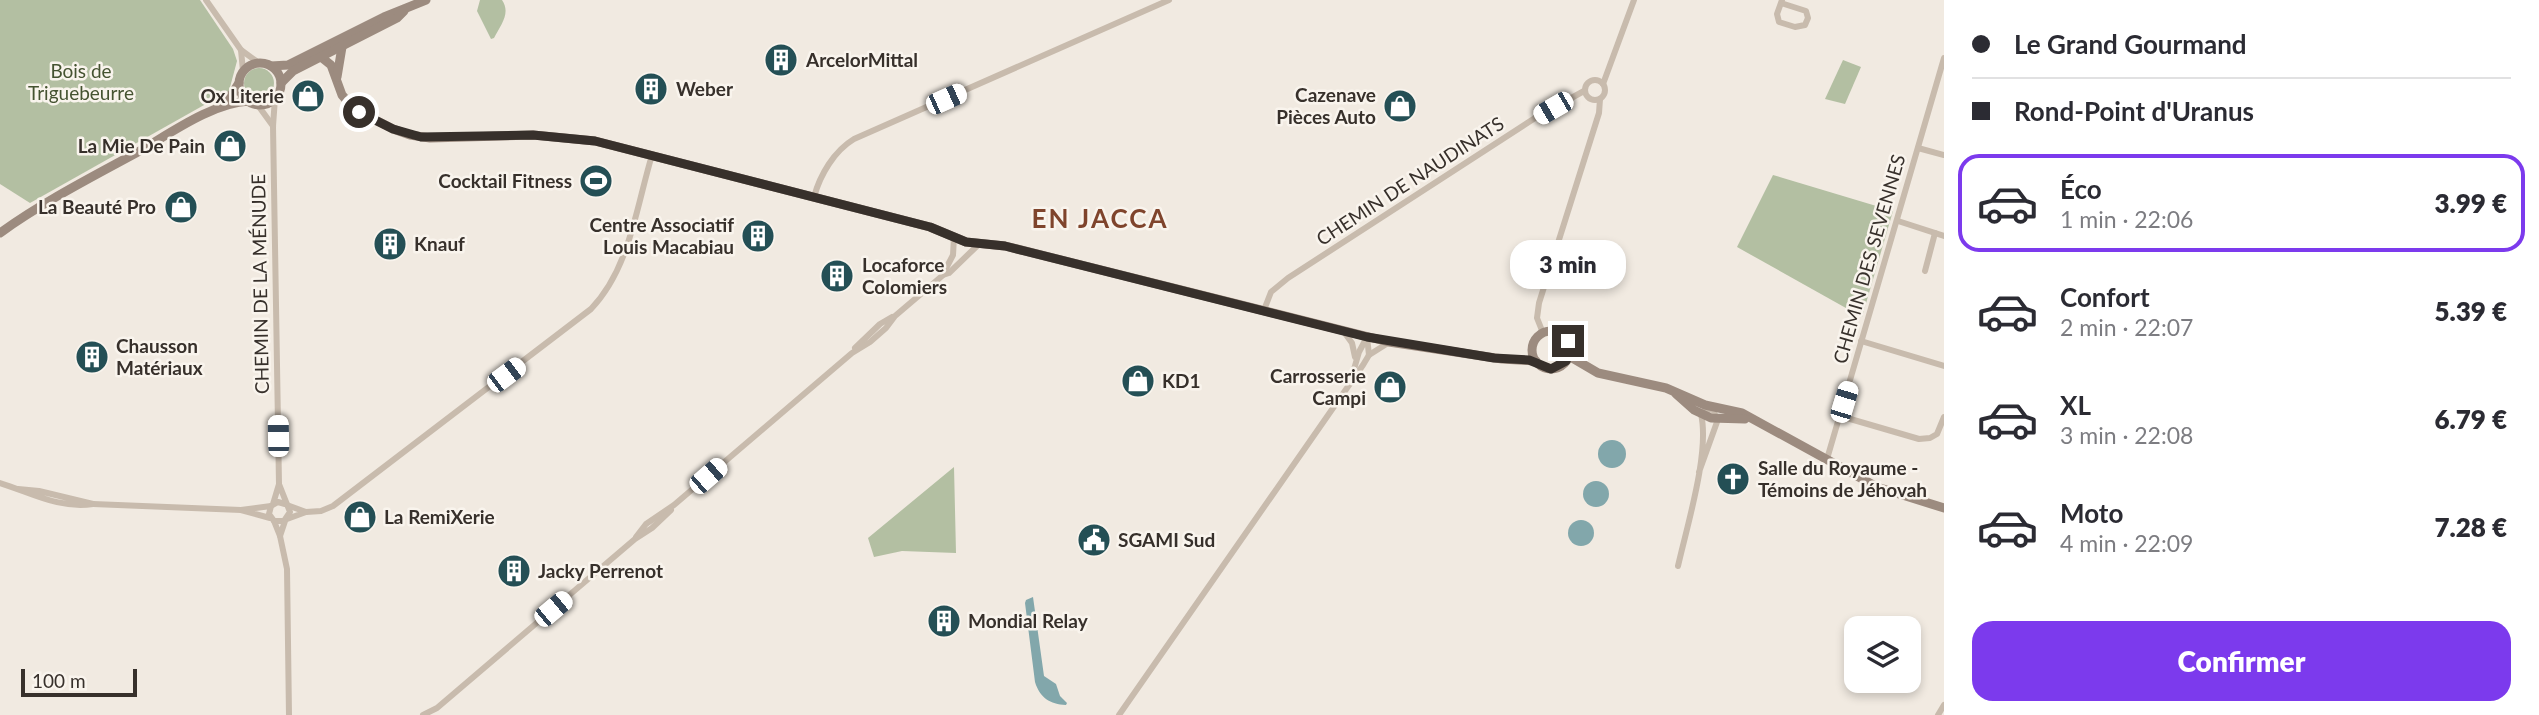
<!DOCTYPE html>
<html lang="fr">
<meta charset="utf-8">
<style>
body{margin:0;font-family:Lato,sans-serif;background:#f7f7f7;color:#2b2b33;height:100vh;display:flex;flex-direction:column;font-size:26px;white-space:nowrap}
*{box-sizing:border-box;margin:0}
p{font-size:23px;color:#7c7c81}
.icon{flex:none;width:38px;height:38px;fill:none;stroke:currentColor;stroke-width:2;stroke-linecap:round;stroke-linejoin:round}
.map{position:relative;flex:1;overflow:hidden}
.sheet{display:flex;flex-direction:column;background:#fff;width:595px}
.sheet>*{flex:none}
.guide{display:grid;align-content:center;height:154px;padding:0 28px;background:#fff}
.controls{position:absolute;left:1844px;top:616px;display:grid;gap:14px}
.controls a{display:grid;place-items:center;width:77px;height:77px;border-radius:14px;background:#fff;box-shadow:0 4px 10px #0003;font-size:35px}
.scale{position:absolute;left:21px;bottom:18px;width:116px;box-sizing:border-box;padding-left:7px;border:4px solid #37302b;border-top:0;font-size:19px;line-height:24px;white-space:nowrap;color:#37302b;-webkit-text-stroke:5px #f9f4ed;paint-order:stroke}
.end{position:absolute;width:32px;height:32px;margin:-16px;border:9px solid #37302b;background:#fff;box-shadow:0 0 0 4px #fff}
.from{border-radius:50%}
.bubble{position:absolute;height:49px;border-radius:21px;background:#fff;box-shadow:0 4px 10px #0003;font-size:23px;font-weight:800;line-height:49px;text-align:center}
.car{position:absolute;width:21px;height:42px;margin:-21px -10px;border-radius:9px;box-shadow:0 0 5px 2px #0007;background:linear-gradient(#fff 24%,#345 0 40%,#fff 0 76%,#345 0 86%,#fff 0)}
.guide b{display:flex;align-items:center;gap:24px;height:66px;font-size:26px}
.guide b+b{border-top:2px solid #e1e1e2}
.guide i{width:18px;height:18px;background:#2b2b33}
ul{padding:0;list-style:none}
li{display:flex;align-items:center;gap:21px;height:98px;margin:0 14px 10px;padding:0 14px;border:4px solid transparent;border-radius:21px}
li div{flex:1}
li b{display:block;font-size:26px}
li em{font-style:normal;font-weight:800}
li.active{border-color:#7c3aed}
li>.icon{width:63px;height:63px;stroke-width:1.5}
.button{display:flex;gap:14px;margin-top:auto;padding:14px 28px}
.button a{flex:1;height:80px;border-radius:21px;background:#7c3aed;color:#fff;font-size:28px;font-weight:800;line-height:80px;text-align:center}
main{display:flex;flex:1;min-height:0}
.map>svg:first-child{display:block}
.green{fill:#b3bfa2}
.water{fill:#82a7ab}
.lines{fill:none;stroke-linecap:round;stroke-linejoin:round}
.street{stroke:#c8bbad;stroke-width:6}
.secondary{stroke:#9c8b7f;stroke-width:9}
.route{stroke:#37302b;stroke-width:9}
.labels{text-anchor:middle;stroke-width:5;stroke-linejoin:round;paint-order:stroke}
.poi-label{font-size:19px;font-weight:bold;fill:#37302b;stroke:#f9f4ed;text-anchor:start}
.park-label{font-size:19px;fill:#455331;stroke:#f9f4ed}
.street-label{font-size:19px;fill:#37302b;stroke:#f9f4ed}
.district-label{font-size:26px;font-weight:bold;letter-spacing:2px;fill:#7f442c;stroke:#f9f4ed}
</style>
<main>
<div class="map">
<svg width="1944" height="715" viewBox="0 0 1944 715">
<rect width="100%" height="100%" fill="#f1eae1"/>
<g class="green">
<polygon points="0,0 200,0 233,49 237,61 229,91 30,203 0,184"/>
<path d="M480,0H502C511,13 501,25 494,38L491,39L477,11Z"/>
<polygon points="1843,60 1861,67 1845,104 1825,99"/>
<circle cx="259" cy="83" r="15"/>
<polygon points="1773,175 1893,211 1862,317 1737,247"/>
<polygon points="954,467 956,553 902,551 874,557 868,538"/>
</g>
<g class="water">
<circle cx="1612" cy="454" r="14"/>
<circle cx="1596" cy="494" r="13"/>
<circle cx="1581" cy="533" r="13"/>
<path d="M1033,597L1044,676L1056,684L1060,696L1067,703L1066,705C1050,704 1040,698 1035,682L1025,603L1026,600Z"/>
</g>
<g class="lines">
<g class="street">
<polyline points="206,0 241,50 259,63"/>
<polyline points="1781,3 1806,11 1808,18 1805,25 1795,27 1779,22 1777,14 1782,0"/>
<polyline points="241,50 243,71"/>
<circle cx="1595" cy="90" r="10"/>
<polyline points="1603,84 1634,0"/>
<polyline points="275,98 273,126 279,484"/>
<polyline points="257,104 273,126"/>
<polyline points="1918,148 1944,155"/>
<path d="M814,197C820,175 834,151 854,139L1169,0"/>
<polyline points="1898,221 1944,236"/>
<polyline points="1925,271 1935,233"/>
<polyline points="943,275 949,273 978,245"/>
<polyline points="1264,310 1271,292 1288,278 1535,118 1584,91"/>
<polyline points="1344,332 1352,343 1355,357"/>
<polyline points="1543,333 1537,318 1539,303 1599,113 1600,99"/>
<polyline points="1861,341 1944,366"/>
<polyline points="855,348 880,324 892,317"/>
<polyline points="1369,355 1388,343"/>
<polyline points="1352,376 1359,352 1367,337"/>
<polyline points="1840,416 1919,439 1930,438 1937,434 1944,417"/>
<polyline points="1827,459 1944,58"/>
<path d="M0,483C32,493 59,509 93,504L39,491L18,489"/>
<polyline points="93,504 241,510"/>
<polyline points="273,504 279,484 290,512 284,521 274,521 269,514 271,506 278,502 285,504"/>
<path d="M306,512L321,511L333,506L591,309C630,268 636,208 652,155"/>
<polyline points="270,518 241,510 271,506"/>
<polyline points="287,519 306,512 287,505"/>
<polyline points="274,521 280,536 285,521"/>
<polyline points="280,536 287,569 289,715"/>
<polyline points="636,537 646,524 674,505 852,353 870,342 886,328 895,316 942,276 953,255 954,237"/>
<path d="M1678,566C1687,526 1710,452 1701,414L1713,408L1717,422L1699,472"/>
<polyline points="423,715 437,708 635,539 652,528 671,510"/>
<polyline points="1119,715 1363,365 1369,355 1367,337"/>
<polyline points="1938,715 1944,705"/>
</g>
<g class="secondary">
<polyline points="321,57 331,65 342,95 354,109 393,129 410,135 430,138 533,135 595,141 930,227 966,242 1005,246 1389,342 1502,359 1536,361"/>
<circle cx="260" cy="84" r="21"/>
<polyline points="271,66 288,65 384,17 426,0"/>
<polyline points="337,77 342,47"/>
<polyline points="281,83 293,71 397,18 404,11"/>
<polyline points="218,106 232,94 239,83"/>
<path d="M0,233C43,202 90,178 136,153C168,135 211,103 249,101"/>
<circle cx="1551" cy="350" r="19"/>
<polyline points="1569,356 1598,373 1666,388 1705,405 1742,413 1877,487 1944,508"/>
<polyline points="1676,394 1694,410 1711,418 1745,419"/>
</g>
</g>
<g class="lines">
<polyline class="route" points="359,112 393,129 421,137 533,135 595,141 930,227 966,242 1005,246 1367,337 1494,358 1529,360 1551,369 1566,361 1570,351 1568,341"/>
</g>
<defs>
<symbol id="building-disc" viewBox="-11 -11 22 22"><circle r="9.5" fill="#244f55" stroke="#f9f4ed"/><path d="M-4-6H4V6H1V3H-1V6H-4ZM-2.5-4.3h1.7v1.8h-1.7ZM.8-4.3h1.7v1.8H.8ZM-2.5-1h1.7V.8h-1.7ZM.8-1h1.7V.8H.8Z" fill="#fff"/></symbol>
<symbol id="shop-disc" viewBox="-11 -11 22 22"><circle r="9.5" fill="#244f55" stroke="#f9f4ed"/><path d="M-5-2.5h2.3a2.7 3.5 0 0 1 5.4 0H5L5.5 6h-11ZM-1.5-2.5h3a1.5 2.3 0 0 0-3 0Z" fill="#fff"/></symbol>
<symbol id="stadium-disc" viewBox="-11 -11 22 22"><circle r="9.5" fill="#244f55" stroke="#f9f4ed"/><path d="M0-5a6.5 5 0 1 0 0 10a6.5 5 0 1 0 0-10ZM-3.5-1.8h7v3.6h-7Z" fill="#fff"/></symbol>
<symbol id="church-disc" viewBox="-11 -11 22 22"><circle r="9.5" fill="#244f55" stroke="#f9f4ed"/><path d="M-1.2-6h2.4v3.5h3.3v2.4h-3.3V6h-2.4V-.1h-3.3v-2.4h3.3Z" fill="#fff"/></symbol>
<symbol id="civic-disc" viewBox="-11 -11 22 22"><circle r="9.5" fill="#244f55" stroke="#f9f4ed"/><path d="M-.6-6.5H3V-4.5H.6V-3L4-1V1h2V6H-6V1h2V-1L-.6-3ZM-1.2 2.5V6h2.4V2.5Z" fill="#fff"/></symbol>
</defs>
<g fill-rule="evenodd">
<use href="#building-disc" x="762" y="41" width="38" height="38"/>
<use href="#building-disc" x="632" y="70" width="38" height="38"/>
<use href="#shop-disc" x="289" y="77" width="38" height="38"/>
<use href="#shop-disc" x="1381" y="87" width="38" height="38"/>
<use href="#shop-disc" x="211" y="127" width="38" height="38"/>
<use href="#stadium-disc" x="577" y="162" width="38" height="38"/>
<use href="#shop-disc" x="162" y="188" width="38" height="38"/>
<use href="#building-disc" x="739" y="217" width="38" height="38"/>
<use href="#building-disc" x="371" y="225" width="38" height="38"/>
<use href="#building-disc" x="818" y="257" width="38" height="38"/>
<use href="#building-disc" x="73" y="338" width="38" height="38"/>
<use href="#shop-disc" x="1119" y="362" width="38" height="38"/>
<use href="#shop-disc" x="1371" y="368" width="38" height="38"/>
<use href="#church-disc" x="1714" y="460" width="38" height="38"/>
<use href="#shop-disc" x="341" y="498" width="38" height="38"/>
<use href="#civic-disc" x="1075" y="521" width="38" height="38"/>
<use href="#building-disc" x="495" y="552" width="38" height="38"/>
<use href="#building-disc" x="925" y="602" width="38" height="38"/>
</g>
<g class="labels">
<g class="poi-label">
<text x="806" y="67">ArcelorMittal</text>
<text x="676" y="96">Weber</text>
<text x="1376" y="102" text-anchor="end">Cazenave<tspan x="1376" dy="22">Pièces Auto</tspan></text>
<text x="284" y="103" text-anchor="end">Ox Literie</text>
<text x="205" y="153" text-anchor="end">La Mie De Pain</text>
<text x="572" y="188" text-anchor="end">Cocktail Fitness</text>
<text x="156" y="214" text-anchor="end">La Beauté Pro</text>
<text x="734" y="232" text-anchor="end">Centre Associatif<tspan x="734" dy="22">Louis Macabiau</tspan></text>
<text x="414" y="251">Knauf</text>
<text x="862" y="272">Locaforce<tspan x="862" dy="22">Colomiers</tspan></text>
<text x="116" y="353">Chausson<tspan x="116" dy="22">Matériaux</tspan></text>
<text x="1366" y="383" text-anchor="end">Carrosserie<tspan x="1366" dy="22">Campi</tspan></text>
<text x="1162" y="388">KD1</text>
<text x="1758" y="475">Salle du Royaume -<tspan x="1758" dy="22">Témoins de Jéhovah</tspan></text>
<text x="384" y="524">La RemiXerie</text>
<text x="1118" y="547">SGAMI Sud</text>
<text x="538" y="578">Jacky Perrenot</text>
<text x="968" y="628">Mondial Relay</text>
</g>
<g class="park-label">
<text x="81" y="78">Bois de<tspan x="81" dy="22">Triguebeurre</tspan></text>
</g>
<g class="street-label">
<text transform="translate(1410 181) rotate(-33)" y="7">CHEMIN DE NAUDINATS</text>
<text transform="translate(1869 259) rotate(-74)" y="7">CHEMIN DES SEVENNES</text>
<text transform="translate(260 284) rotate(-91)" y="7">CHEMIN DE LA MÉNUDE</text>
</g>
<g class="district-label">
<text x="1100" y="228">EN JACCA</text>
</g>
</g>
</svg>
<div class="controls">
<a><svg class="icon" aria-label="layers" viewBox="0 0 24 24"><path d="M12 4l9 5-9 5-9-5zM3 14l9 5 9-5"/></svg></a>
</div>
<div class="scale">100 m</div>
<i class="end from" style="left:359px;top:112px"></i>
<i class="end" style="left:1568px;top:341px"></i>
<div class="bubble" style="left:1510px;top:240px;width:116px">3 min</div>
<i class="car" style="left:946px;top:99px;rotate:66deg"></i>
<i class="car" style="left:1553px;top:108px;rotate:240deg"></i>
<i class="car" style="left:506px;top:375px;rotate:53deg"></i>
<i class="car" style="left:1844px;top:402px;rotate:17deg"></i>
<i class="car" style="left:278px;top:436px;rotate:359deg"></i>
<i class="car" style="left:708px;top:476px;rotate:49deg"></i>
<i class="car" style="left:553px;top:609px;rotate:50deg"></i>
</div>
<section class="sheet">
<div class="guide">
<b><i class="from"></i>Le Grand Gourmand</b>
<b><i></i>Rond-Point d'Uranus</b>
</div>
<ul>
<li class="active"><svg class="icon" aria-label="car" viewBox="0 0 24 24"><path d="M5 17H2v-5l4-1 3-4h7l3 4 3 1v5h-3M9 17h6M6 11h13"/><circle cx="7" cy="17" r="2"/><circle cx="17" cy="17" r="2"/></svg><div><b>Éco</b><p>1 min · 22:06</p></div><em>3.99 €</em></li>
<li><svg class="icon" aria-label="car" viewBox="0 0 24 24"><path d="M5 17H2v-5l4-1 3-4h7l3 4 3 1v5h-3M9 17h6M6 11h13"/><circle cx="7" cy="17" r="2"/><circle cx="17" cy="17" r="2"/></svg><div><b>Confort</b><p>2 min · 22:07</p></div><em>5.39 €</em></li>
<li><svg class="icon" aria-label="car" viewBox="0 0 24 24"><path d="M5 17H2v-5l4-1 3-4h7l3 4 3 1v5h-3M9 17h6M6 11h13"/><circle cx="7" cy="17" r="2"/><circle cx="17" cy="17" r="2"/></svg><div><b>XL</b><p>3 min · 22:08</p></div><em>6.79 €</em></li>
<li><svg class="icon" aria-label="car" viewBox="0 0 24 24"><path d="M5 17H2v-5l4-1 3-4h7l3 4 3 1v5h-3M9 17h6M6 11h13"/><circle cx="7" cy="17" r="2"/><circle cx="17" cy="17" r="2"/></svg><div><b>Moto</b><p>4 min · 22:09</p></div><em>7.28 €</em></li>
</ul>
<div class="button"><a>Confirmer</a></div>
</section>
</main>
